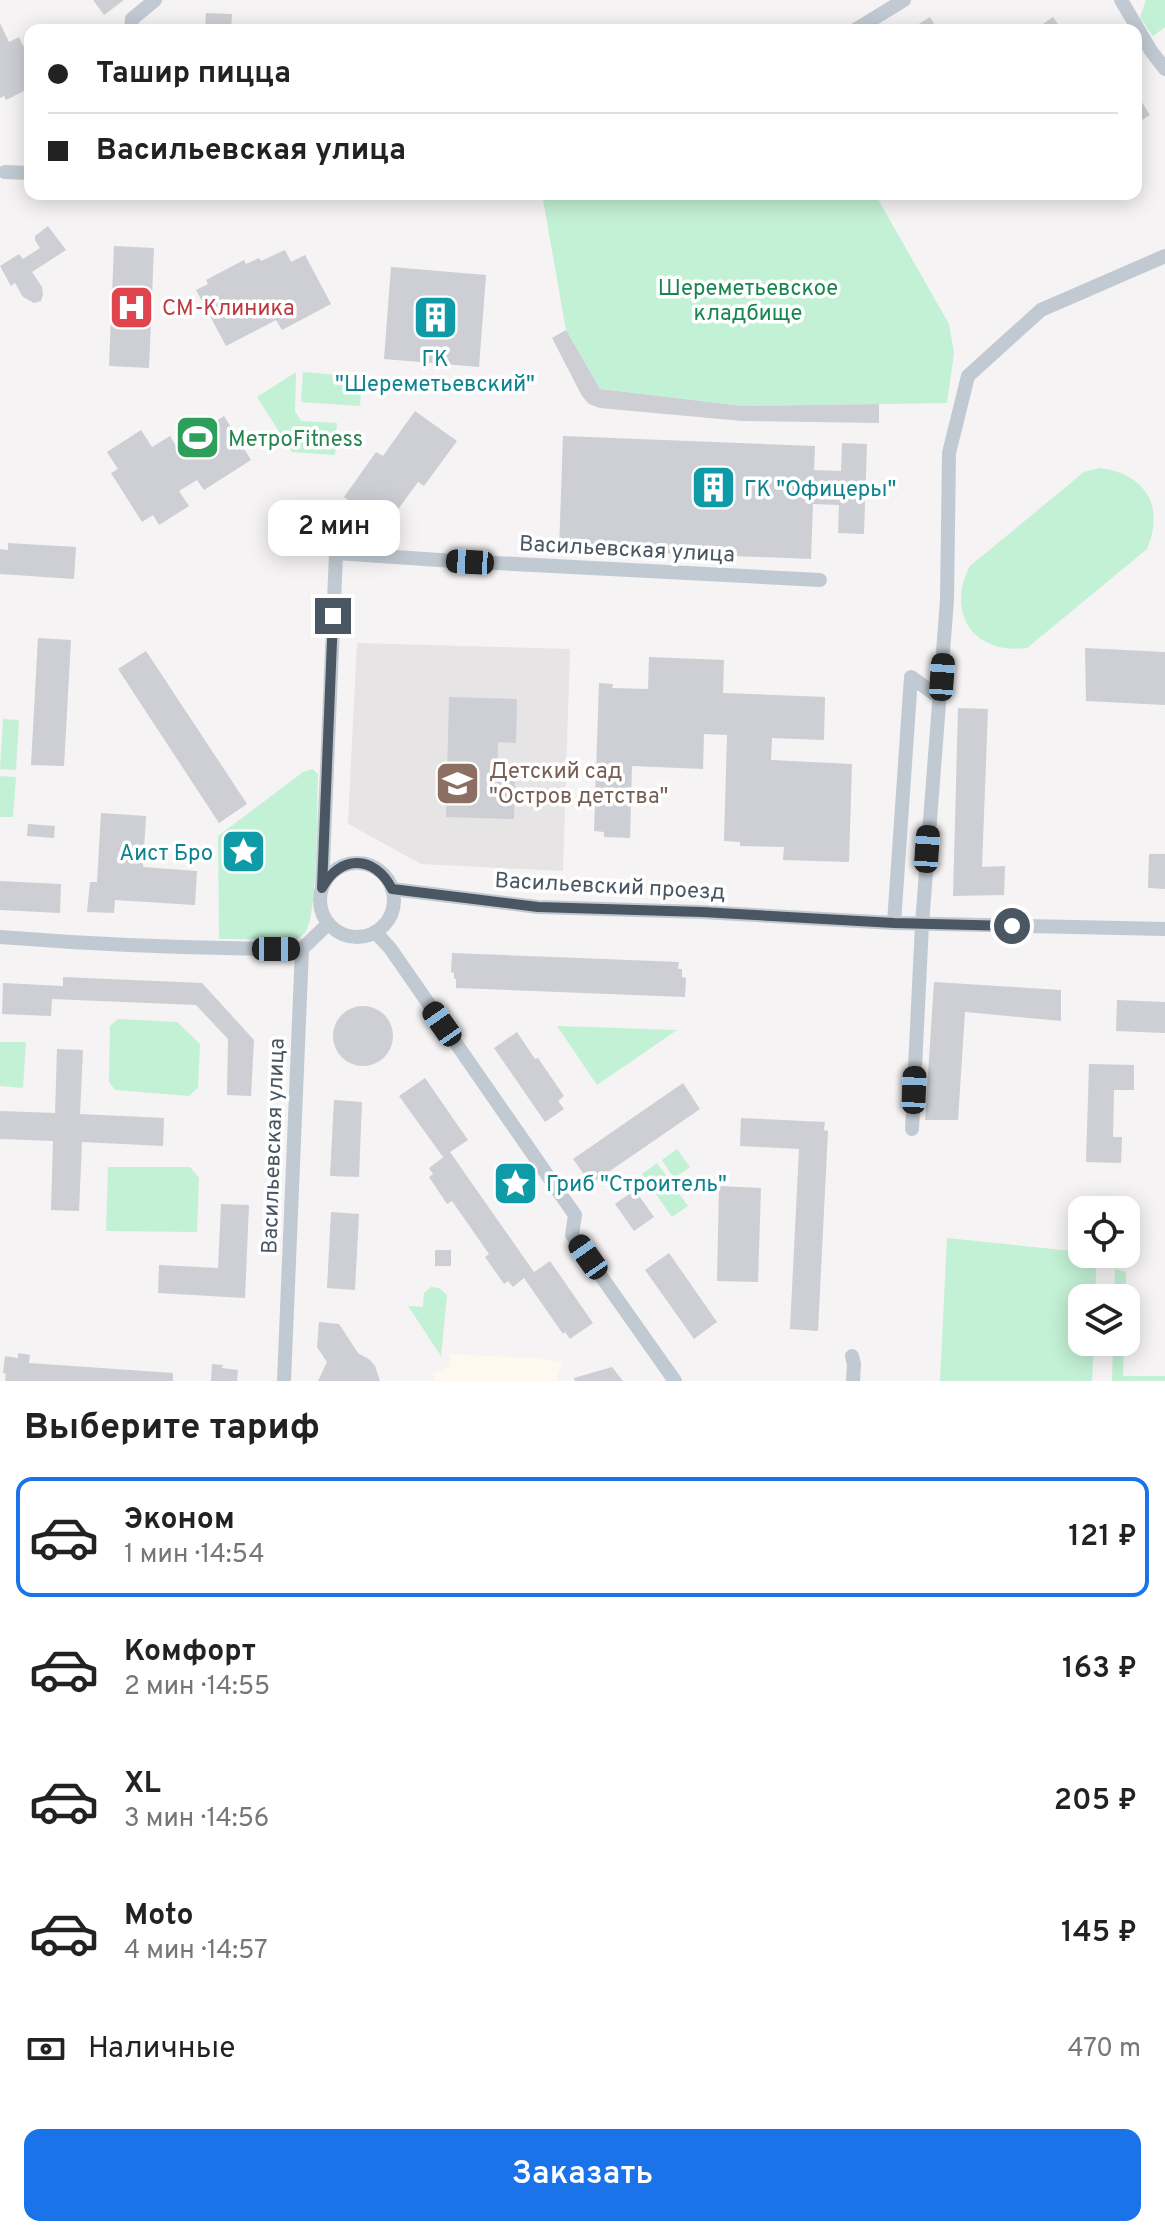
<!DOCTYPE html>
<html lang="ru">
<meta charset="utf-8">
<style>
body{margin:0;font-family:Overpass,sans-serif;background:#f6f6f6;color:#222;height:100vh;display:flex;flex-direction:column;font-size:30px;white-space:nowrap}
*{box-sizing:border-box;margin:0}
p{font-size:26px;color:#767676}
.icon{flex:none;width:44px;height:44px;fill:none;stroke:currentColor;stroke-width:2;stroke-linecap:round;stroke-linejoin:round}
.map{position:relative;height:1381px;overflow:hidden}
.sheet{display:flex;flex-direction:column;background:#fff;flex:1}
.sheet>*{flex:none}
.banner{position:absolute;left:24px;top:24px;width:1118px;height:176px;border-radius:16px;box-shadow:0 4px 20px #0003;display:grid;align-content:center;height:176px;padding:0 24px;background:#fff}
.fabs{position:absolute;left:1068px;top:1196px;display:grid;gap:16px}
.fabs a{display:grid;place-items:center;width:72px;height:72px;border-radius:16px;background:#fff;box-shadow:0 4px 20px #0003;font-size:40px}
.end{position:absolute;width:36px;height:36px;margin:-18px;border:10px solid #4a5661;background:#fff;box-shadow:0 0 0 4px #fff}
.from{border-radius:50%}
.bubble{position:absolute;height:56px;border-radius:16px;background:#fff;box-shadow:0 4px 20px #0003;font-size:26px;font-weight:600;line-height:56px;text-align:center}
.car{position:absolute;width:24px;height:48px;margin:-24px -12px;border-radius:10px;box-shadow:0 0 6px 2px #0007;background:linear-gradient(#222 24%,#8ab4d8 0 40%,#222 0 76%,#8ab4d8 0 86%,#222 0)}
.banner b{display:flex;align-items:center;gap:28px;height:76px;font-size:30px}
.banner b+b{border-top:2px solid #e0e0e0}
.banner i{width:20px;height:20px;background:#222}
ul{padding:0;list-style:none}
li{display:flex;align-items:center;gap:24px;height:120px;margin:0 16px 12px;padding:0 8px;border:4px solid transparent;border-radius:16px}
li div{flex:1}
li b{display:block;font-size:30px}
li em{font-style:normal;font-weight:600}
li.active{border-color:#1a73e8}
li>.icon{width:72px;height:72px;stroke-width:1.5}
h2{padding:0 24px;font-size:36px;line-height:96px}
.pay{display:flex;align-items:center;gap:20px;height:88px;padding:0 24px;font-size:30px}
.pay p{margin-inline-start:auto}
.cta{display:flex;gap:16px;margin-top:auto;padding:16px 24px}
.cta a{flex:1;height:92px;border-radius:16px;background:#1a73e8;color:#fff;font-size:32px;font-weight:600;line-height:92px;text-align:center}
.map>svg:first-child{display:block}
.commercial{fill:#fdf9ef}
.education{fill:#e6e4e5}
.green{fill:#c3f1d5}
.building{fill:#cdcfd5}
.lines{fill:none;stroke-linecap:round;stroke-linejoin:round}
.minor{stroke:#c1cad2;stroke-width:14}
.route{stroke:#4a5661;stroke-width:10}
.labels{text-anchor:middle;stroke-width:7;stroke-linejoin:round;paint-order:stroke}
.park-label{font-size:22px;fill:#17864f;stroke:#fff}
.health-label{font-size:22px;fill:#be3a42;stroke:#fff;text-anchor:start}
.culture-label{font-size:22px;fill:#0d838f;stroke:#fff;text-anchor:start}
.leisure-label{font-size:22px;fill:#27864d;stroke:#fff;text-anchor:start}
.street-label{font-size:22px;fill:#4a5661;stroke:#fff}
.education-label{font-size:22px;fill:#785e54;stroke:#fff;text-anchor:start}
</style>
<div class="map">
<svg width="1165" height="1381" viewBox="0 0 1165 1381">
<rect width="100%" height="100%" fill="#f5f3f3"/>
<polygon class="commercial" points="451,1354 532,1358 533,1357 563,1362 558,1373 557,1381 435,1381 433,1374 449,1366"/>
<polygon class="education" points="357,643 570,649 563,871 421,864 348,824"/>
<g class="green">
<polygon points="1146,0 1165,0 1165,27 1153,36 1140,17"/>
<polygon points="542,194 875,194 949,324 954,353 947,403 743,406 600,389 566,330"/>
<polygon points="296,372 295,411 301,421 337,423 335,455 292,452 257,397"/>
<polygon points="303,372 362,377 360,406 301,402"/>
<path d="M1100,468C1146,474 1165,507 1147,549L1027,648C974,655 945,613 970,566L1084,472Z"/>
<polygon points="3,719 19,720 16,770 0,769"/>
<path d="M313,769L318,774C317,801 318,913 306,931C305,934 299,937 297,939H219L218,836L303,772Z"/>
<polygon points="0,776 16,777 13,817 0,817"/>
<polygon points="118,1019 177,1022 200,1044 198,1088 189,1096 115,1090 109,1082 110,1026"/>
<polygon points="557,1026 677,1030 597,1085"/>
<polygon points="0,1042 26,1042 23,1088 0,1086"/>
<polygon points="677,1149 690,1167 674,1178 662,1160"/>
<polygon points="657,1163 688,1206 672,1217 642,1174"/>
<polygon points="108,1167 190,1167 199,1178 197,1232 106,1231"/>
<polygon points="947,1238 1082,1252 1082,1254 1097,1254 1095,1298 1082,1298 1082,1342 1094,1342 1092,1381 940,1381"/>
<polygon points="1115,1269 1126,1272 1126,1298 1114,1298"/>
<polygon points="431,1287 439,1288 447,1295 441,1356 408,1306 423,1307 424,1293"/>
<polygon points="1113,1342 1124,1342 1123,1376 1165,1376 1165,1381 1112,1381"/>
</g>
<g class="building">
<polygon points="93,0 124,0 104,15"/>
<polygon points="206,13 232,14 231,30 205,30"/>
<polygon points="930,17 938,30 909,30"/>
<polygon points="1053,17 1062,30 1034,30"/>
<polygon points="0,23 9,42 19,37 23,46 30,43 30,88 6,100 4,96 0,98"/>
<polygon points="1136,93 1150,115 1136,124"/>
<polygon points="48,226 66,250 32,272 42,287 43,294 41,301 34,303 23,297 15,283 11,286 0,266 19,254 23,259 40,248 35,240 35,236"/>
<polygon points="114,246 154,248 149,368 109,366"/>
<polygon points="285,250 291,262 305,255 331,304 282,330 276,320 226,346 196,290 208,284 206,280 244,260 246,264 259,258 261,261"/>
<polygon points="391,267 486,275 479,367 384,359"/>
<polygon points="566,330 600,389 743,406 879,404 879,423 742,421 600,408 589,404 582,396 552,338"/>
<polygon points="415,411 457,441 424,486 418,482 385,527 344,497 376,452 383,456"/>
<polygon points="224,416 251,460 204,490 197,480 179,491 189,506 159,525 153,515 142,522 111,473 118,469 107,452 141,430 152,447 170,436 176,446"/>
<polygon points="563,436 815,446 814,470 841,471 842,443 867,444 864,534 838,533 839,505 813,504 811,559 559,549"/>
<polygon points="8,543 76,547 74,579 0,574 0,549 8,550"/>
<polygon points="38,638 71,640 64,766 31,765"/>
<polygon points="1085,648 1165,652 1165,705 1086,701"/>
<polygon points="146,651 247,804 219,823 118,669"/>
<polygon points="649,657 724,660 723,693 825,697 824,740 772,738 771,760 852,764 849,862 783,860 784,847 740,846 740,842 724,841 727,735 704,734 703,769 632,766 630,838 604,837 604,832 594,831 599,683 613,684 612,688 648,689"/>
<polygon points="449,697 517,699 516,743 498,742 497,776 515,777 514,819 446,817"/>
<polygon points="958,708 988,709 982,867 1005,866 1004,895 953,896"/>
<polygon points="101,813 146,816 143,867 197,871 195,905 115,900 114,913 87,912 90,882 97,882"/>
<polygon points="28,824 55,826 54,838 27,836"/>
<polygon points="1149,854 1165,854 1165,889 1148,888"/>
<polygon points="0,881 61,884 60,913 0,910"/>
<polygon points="452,953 679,962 678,969 682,969 682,977 686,978 685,997 456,988 456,979 454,979 454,973 451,972"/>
<polygon points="63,977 202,983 254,1040 251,1096 227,1095 228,1039 196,1005 52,999 51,1016 2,1014 3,983 63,986"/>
<polygon points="934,982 1061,990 1061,1021 965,1012 958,1120 925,1120"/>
<polygon points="1117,1000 1165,1002 1165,1033 1116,1031"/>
<circle cx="363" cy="1036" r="30"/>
<polygon points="517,1032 535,1059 538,1058 564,1096 558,1101 564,1109 545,1122 494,1048"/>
<polygon points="57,1049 83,1050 80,1114 164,1118 163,1146 82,1142 79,1211 51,1210 53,1141 0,1139 0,1111 55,1113"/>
<polygon points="1089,1064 1134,1065 1134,1090 1114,1090 1113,1137 1122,1137 1121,1163 1086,1162"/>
<polygon points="425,1078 468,1140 450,1152 534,1272 550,1261 593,1323 570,1339 565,1332 563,1334 524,1278 513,1287 508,1281 504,1284 485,1257 489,1254 452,1201 447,1204 429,1177 433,1174 429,1168 445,1156 443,1157 399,1096"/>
<polygon points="683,1083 700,1109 591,1184 573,1159"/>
<polygon points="334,1100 362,1102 359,1177 330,1176"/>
<polygon points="741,1118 825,1122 824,1130 828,1131 818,1331 790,1329 799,1149 740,1146"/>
<polygon points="719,1186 761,1188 758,1282 717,1281"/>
<polygon points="635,1190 654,1217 634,1231 615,1204"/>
<polygon points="221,1204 249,1205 245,1298 158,1293 159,1265 218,1268"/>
<polygon points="331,1212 359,1214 355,1290 327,1288"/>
<rect x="435" y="1250" width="16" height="16"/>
<polygon points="669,1253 717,1322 694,1339 645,1270"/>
<polygon points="319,1322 339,1324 358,1353 370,1360 375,1366 380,1381 318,1381 327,1362 317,1347"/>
<polygon points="18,1353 30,1355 29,1363 173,1373 173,1381 5,1381 6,1374 3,1373 5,1356 18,1358"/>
<polygon points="212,1364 223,1365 222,1368 238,1370 237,1381 211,1381"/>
<polygon points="612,1367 623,1381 575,1381 574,1378"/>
</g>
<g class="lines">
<g class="minor">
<polyline points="1121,0 1151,51 1165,69"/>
<polyline points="131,30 132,19 155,0"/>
<polyline points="855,30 904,0"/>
<polyline points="5,172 30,173"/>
<circle cx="357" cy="900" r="37"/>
<polyline points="322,888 336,553 439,560 820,580"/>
<polyline points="392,889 538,907 702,912 894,923 1165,929"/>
<polyline points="894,923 911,677 939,697"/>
<polyline points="375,932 390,948 575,1215 572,1235 675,1381"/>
<path d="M0,937C101,945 201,949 302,949"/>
<polyline points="912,1129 922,924 947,600 949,453 968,376 1041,310 1165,256"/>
<polyline points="852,1356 854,1364 853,1381"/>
<polyline points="284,1381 302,949 328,924"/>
</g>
</g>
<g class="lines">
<path class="route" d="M333,616L322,888C340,854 375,855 392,889L538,907L702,912L894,923L1012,926"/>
</g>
<defs>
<symbol id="hospital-square" viewBox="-11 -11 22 22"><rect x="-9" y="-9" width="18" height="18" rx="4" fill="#e0444e" stroke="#fff"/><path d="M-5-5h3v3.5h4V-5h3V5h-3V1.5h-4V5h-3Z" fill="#fff"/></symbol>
<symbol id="building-square" viewBox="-11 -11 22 22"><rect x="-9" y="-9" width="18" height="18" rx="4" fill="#0f9aa8" stroke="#fff"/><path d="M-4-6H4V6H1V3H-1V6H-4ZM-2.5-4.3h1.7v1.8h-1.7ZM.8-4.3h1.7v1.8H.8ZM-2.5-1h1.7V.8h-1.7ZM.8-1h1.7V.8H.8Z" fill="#fff"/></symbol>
<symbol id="stadium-square" viewBox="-11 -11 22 22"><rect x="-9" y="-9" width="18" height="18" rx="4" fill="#2e9e5b" stroke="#fff"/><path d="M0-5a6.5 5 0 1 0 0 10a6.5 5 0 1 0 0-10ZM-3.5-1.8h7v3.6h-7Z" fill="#fff"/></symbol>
<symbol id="school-square" viewBox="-11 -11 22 22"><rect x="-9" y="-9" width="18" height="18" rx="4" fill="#8d6e63" stroke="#fff"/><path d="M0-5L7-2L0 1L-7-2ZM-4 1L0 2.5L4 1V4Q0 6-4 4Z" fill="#fff"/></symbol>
<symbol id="sight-square" viewBox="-11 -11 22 22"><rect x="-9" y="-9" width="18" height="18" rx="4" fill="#0f9aa8" stroke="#fff"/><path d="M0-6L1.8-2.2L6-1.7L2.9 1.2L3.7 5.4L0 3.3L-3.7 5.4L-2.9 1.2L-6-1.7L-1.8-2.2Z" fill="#fff"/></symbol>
</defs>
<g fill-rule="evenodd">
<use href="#hospital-square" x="106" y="282" width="51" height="51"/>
<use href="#building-square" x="410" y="292" width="51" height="51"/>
<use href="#stadium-square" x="172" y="412" width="51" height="51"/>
<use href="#building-square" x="688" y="462" width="51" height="51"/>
<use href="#school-square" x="432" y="758" width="51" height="51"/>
<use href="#sight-square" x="218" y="826" width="51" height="51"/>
<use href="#sight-square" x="490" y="1158" width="51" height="51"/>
</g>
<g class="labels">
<g class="park-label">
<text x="748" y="295">Шереметьевское<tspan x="748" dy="25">кладбище</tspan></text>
</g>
<g class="health-label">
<text x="162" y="315">СМ-Клиника</text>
</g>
<g class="culture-label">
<text x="435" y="366" text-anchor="middle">ГК<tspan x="435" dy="25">"Шереметьевский"</tspan></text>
<text x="744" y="496">ГК "Офицеры"</text>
<text x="213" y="860" text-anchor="end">Аист Бро</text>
<text x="546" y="1191">Гриб "Строитель"</text>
</g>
<g class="leisure-label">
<text x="228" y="446">МетроFitness</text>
</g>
<g class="street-label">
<text transform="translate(627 548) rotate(3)" y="8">Васильевская улица</text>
<text transform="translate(610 885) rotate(3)" y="8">Васильевский проезд</text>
<text transform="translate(272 1146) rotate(-88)" y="8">Васильевская улица</text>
</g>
<g class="education-label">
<text x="489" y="778">Детский сад<tspan x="489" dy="25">"Остров детства"</tspan></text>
</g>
</g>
</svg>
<div class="fabs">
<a><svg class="icon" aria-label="locate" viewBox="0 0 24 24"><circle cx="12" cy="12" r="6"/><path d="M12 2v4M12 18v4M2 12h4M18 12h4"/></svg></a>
<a><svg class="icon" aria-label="layers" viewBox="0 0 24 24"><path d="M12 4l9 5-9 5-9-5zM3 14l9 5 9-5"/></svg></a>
</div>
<i class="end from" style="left:1012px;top:926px"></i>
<i class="end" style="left:333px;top:616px"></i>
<div class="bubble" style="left:268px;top:500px;width:132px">2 мин</div>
<i class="car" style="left:470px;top:562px;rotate:273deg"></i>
<i class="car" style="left:942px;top:677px;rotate:4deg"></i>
<i class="car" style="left:927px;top:849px;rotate:4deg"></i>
<i class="car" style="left:276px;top:949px;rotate:90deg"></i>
<i class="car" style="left:442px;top:1024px;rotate:325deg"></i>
<i class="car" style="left:914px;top:1090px;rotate:2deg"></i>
<i class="car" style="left:588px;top:1257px;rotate:325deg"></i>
<div class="banner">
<b><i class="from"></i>Ташир пицца</b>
<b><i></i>Васильевская улица</b>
</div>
</div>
<section class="sheet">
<h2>Выберите тариф</h2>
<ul>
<li class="active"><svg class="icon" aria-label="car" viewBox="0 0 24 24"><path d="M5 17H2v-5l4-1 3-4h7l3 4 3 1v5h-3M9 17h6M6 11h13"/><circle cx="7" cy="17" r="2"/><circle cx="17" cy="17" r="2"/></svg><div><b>Эконом</b><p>1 мин · 14:54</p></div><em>121 ₽</em></li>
<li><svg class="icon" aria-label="car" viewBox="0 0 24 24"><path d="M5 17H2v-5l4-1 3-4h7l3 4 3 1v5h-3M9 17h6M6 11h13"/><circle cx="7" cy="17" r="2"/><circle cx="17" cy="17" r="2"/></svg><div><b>Комфорт</b><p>2 мин · 14:55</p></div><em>163 ₽</em></li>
<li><svg class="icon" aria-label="car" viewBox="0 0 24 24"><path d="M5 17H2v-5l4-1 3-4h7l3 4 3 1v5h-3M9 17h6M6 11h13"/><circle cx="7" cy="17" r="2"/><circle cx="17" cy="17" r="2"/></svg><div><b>XL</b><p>3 мин · 14:56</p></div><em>205 ₽</em></li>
<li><svg class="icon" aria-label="car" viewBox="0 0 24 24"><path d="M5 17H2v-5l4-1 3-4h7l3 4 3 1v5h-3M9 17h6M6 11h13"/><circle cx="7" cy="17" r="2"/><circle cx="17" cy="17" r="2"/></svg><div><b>Moto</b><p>4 мин · 14:57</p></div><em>145 ₽</em></li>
</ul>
<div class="pay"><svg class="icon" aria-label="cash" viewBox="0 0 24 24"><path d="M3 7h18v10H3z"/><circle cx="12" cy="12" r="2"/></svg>Наличные<p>470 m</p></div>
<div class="cta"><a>Заказать</a></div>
</section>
